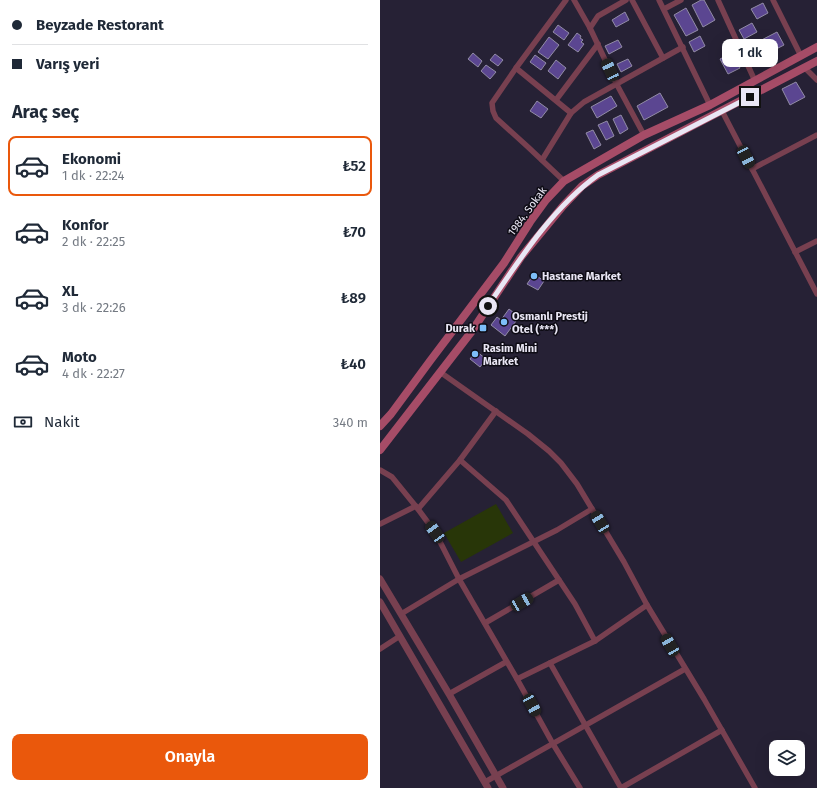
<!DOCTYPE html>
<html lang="tr">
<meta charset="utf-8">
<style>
body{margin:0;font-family:"Fira Sans",sans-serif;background:#f6f6f7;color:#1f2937;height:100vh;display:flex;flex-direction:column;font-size:15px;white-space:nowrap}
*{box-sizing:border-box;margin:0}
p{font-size:13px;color:#747a83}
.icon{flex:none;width:22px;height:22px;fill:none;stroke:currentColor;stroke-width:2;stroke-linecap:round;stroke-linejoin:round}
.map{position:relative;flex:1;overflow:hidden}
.sheet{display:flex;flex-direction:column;background:#fff;width:380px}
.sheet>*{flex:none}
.banner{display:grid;align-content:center;height:88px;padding:0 12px;background:#fff}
.tools{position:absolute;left:389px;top:740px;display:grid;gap:8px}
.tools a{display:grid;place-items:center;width:36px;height:36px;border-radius:8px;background:#fff;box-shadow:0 4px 16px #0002;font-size:20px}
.end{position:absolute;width:18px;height:18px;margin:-9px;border:5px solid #e9e6f4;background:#111;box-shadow:0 0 0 2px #111}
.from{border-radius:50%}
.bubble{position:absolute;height:28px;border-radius:8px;background:#fff;box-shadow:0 4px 16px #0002;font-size:13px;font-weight:600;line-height:28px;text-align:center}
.car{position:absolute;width:12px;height:24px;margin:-12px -6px;border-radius:5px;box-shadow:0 0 3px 1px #0007;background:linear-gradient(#222 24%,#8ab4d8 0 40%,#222 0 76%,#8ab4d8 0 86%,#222 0)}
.banner b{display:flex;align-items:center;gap:14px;height:38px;font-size:15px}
.banner b+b{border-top:1px solid #e0e1e3}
.banner i{width:10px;height:10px;background:#1f2937}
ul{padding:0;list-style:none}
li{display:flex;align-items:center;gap:12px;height:60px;margin:0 8px 6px;padding:0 4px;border:2px solid transparent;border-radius:8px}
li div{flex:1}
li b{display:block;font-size:15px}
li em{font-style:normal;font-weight:600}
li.active{border-color:#ea580c}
li>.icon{width:36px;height:36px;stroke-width:1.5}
h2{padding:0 12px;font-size:18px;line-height:48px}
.pay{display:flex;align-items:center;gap:10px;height:44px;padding:0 12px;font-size:15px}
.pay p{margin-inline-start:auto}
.cta{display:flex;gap:8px;margin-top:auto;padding:8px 12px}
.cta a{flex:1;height:46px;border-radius:8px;background:#ea580c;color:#fff;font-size:16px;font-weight:600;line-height:46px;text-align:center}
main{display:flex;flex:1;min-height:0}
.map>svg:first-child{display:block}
.green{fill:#283608}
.building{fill:#5b4691;stroke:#928ca6}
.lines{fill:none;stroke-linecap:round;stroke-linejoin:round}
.minor{stroke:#784050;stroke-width:5.5}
.tertiary{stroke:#784050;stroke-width:7}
.secondary{stroke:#a64c67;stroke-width:8}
.route{stroke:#e9e6f4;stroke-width:5}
.poi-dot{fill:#7dbef9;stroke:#0e0c15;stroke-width:1.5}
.labels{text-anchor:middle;stroke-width:3;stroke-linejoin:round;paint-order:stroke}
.street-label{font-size:11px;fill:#e9e6f4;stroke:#0e0c15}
.poi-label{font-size:11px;font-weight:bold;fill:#e9e6f4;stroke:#0e0c15;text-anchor:start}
</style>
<main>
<section class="sheet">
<div class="banner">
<b><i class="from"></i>Beyzade Restorant</b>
<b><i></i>Varış yeri</b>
</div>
<h2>Araç seç</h2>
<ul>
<li class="active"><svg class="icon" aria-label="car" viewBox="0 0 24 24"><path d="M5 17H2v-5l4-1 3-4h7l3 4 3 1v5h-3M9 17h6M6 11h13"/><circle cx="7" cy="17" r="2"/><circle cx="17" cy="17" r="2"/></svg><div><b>Ekonomi</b><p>1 dk · 22:24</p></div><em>₺52</em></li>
<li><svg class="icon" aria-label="car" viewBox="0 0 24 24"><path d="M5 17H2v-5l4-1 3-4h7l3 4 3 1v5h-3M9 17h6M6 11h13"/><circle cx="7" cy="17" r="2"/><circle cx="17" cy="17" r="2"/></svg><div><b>Konfor</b><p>2 dk · 22:25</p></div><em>₺70</em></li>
<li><svg class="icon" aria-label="car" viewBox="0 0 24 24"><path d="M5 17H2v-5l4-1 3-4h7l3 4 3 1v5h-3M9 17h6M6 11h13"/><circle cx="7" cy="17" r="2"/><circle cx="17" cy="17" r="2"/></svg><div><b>XL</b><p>3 dk · 22:26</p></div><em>₺89</em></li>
<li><svg class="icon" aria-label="car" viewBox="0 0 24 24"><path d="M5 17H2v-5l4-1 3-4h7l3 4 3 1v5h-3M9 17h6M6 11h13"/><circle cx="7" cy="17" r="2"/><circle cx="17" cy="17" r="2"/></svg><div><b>Moto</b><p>4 dk · 22:27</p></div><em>₺40</em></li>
</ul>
<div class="pay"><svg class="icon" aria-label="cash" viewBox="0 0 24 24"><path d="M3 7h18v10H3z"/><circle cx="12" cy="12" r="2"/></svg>Nakit<p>340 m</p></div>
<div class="cta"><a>Onayla</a></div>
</section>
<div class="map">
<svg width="437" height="788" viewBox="0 0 437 788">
<rect width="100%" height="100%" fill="#262135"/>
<polygon class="green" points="116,504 133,533 81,562 64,533"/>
<g class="building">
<polygon points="321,0 324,0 335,20 323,27 312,5"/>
<polygon points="383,3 388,13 377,19 371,9"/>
<polygon points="306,8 318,30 306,36 294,15"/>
<polygon points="245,12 249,20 236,27 232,20"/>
<polygon points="372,23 377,32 364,39 359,30"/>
<polygon points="178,25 189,33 184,40 173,32"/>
<polygon points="397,32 404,45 375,60 368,47"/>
<polygon points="197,33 201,36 200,38 203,40 201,42 204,44 198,52 188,45"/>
<polygon points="320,36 325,46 314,52 309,42"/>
<polygon points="169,37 179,45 168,59 158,52"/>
<polygon points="238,40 242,47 229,54 225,46"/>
<polygon points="93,53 102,61 98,67 88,59"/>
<polygon points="352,53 360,68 348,74 340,59"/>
<polygon points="115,54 123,60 118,66 110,60"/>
<polygon points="155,55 166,63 161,70 150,62"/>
<polygon points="248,59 252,66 241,72 237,64"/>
<polygon points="176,60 186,68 178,79 168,71"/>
<polygon points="106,65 116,72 110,79 101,71"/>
<polygon points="416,82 425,97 410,105 402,89"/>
<polygon points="280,93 288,107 264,120 257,106"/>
<polygon points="231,96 237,106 217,118 211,107"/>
<polygon points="157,101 168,109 161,118 150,111"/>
<polygon points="241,115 248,129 240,134 233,119"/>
<polygon points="227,121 234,136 226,140 218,125"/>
<polygon points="213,130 221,145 214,149 206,133"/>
<polygon points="154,274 164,281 158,290 147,284"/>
<polygon points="129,309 139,317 125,336 111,325 117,317 121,320"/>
<polygon points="96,351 106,359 100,367 90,359"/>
</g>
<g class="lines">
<g class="minor">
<polyline points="194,0 210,28 236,83 264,135"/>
<polyline points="252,0 283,58"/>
<polyline points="279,0 330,105"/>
<polyline points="338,0 375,81"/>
<polyline points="393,0 421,56"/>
<polyline points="284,9 301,0"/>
<polyline points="210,28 218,16 246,0"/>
<polyline points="136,68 191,113"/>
<polyline points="425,68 437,80"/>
<polyline points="176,100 218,44"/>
<polyline points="342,111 437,294"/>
<polyline points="162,160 191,113 204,102 303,47"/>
<polyline points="372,169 437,135"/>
<polyline points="184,181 148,147 116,118 113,111 112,103 136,68 186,0"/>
<polyline points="415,252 437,241"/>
<polyline points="60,372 148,434 169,451 181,463 197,484 244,562 267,605 324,699 375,788"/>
<polyline points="80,460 126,500 195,604 215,641"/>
<polyline points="0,470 12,477 38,509 55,532 79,579 137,679 173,744 200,788"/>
<polyline points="38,509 80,460 116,411"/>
<polyline points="0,524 36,506"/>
<polyline points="21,614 79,579 177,530 212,509"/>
<polyline points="105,623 179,580"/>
<polyline points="0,649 20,636"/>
<polyline points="170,663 241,788"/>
<polyline points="137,679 215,641 267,605"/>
<polyline points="69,694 126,662"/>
<polyline points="105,782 305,669"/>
<polyline points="241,788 342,730"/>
</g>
<g class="tertiary">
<polyline points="0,579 69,694 123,788"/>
<polyline points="0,602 108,788"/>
</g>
<g class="secondary">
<polyline points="0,426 11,414 50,361 124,263 150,222 166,200 184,181 264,135 330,105 437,47"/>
<polyline points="0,450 92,331 141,257 183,206 202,186 218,175 437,61"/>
</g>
</g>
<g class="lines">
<path class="route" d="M108,306C139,260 173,207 218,175L370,97"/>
</g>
<g class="poi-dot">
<circle cx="154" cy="276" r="4"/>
<circle cx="124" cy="322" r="4"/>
<rect x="99" y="324" width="8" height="8" rx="2"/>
<circle cx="95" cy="354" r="4"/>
</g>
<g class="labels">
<g class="street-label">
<text transform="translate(147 211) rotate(-54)" y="4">1984. Sokak</text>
</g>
<g class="poi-label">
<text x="162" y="280">Hastane Market</text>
<text x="132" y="320">Osmanlı Prestij<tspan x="132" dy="13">Otel (***)</tspan></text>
<text x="95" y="332" text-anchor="end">Durak</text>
<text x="103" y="352">Rasim Mini<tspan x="103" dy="13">Market</tspan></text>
</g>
</g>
</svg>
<div class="tools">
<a><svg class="icon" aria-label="layers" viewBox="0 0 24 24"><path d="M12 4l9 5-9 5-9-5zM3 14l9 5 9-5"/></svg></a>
</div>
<i class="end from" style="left:108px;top:306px"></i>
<i class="end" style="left:370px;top:97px"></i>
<div class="bubble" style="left:342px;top:39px;width:56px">1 dk</div>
<i class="car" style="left:230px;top:70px;rotate:335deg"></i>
<i class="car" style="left:366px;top:157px;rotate:153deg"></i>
<i class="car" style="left:220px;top:522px;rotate:329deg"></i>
<i class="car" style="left:55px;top:532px;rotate:325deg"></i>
<i class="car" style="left:142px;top:602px;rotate:60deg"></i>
<i class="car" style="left:290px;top:645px;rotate:330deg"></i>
<i class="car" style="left:152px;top:705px;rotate:151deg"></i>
</div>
</main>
